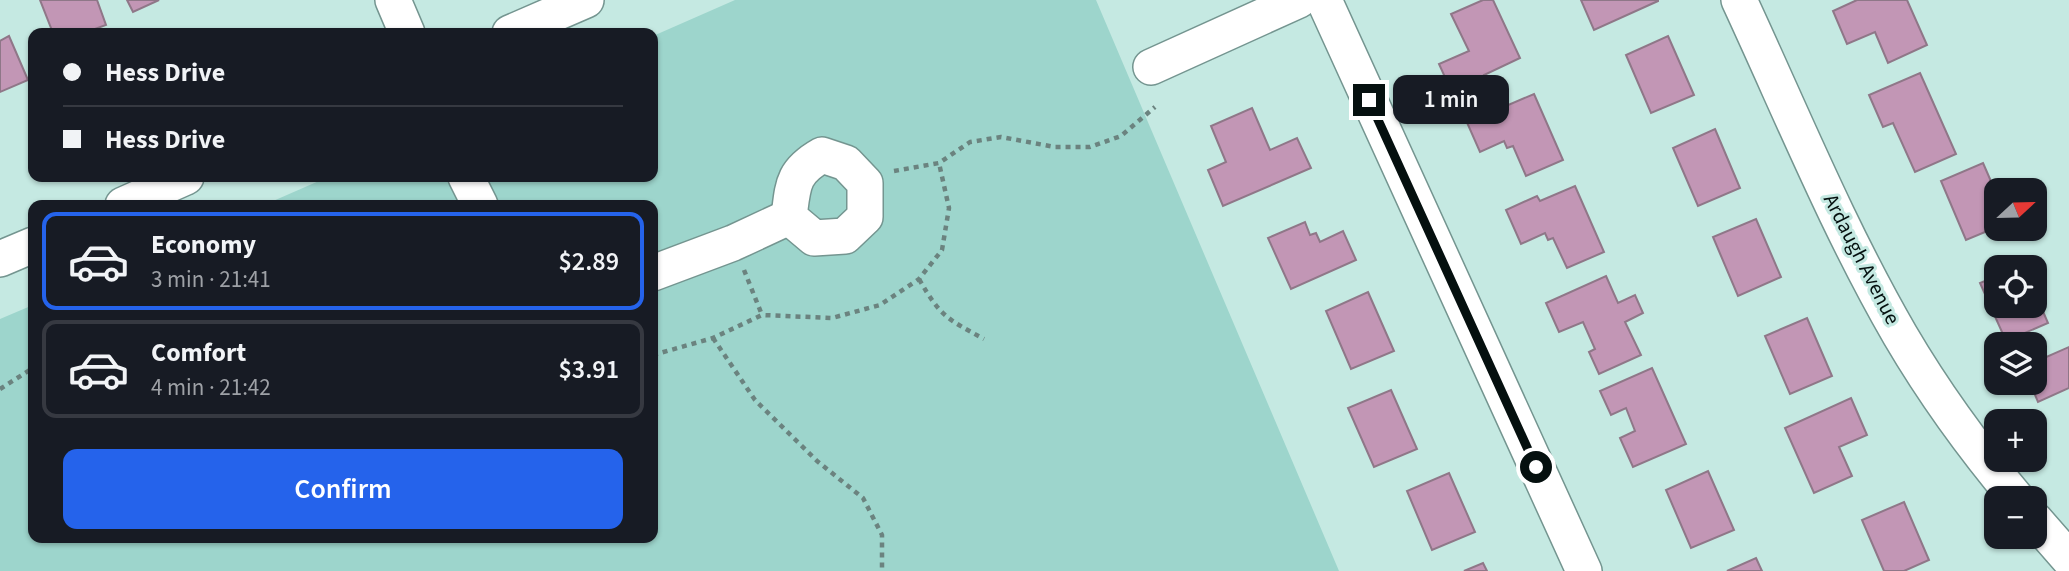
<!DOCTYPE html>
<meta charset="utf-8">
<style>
body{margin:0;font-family:"Source Sans 3",sans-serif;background:#20242c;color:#f1f3f6;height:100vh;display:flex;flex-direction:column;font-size:26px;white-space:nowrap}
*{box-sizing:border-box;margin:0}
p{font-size:23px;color:#9ea1a6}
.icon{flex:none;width:38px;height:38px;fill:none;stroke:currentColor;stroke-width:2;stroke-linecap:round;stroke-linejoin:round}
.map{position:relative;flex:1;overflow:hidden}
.panel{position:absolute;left:28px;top:200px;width:630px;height:343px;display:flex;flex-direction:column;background:#171b24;border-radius:14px;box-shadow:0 2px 5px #0004}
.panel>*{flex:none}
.hud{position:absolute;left:28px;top:28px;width:630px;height:154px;border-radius:14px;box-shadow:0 2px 5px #0004;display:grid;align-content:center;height:154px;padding:0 35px;background:#171b24}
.needle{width:46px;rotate:68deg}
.controls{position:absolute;left:1984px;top:178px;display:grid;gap:14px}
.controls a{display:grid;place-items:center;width:63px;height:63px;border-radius:14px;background:#171b24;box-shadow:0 2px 5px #0004;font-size:35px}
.end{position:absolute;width:32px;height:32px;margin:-16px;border:9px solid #05100f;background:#fff;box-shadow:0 0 0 4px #fff}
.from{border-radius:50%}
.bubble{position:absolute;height:49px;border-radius:14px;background:#171b24;box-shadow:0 2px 5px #0004;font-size:23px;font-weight:600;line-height:49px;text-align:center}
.hud b{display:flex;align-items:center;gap:24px;height:66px;font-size:26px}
.hud b+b{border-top:2px solid #363941}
.hud i{width:18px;height:18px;background:#f1f3f6}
ul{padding:12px 0 0;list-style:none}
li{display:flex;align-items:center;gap:21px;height:98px;margin:0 14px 10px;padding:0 21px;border:4px solid #363941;border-radius:14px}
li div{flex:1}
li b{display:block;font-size:26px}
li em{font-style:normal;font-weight:600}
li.current{border-color:#2563eb}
li>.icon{width:63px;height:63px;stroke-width:1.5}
.action{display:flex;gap:14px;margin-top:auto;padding:14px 35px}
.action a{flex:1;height:80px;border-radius:14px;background:#2563eb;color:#fff;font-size:28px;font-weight:600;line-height:80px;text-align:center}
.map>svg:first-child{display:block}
.green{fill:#9dd5cc}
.building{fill:#c296b5;stroke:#8f7788;stroke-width:2}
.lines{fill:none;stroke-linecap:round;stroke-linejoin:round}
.minor-casing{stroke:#749590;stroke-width:38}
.path{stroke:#6b837f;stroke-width:4.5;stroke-dasharray:5 5;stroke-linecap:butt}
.minor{stroke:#fff;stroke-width:35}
.route{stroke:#05100f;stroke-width:9}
.labels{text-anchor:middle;stroke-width:6;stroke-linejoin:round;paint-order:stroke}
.street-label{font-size:21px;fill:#05100f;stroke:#c5e9e2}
</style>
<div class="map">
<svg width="2069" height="571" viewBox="0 0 2069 571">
<rect width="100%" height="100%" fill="#c5e9e2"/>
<polygon class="green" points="735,0 1096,0 1339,571 0,571 0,319 33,305 33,537 653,537 653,205 264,205 328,177 653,177 653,36"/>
<g class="building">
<polygon points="40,0 97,0 106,25 84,33 53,33"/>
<polygon points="127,0 159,0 133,12"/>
<polygon points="1483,0 1493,0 1520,58 1484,75 1487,82 1454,97 1439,64 1469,51 1451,14"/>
<polygon points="1581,0 1658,0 1658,1 1594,30"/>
<polygon points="1857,0 1907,0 1927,45 1888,63 1875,32 1847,44 1833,11"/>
<polygon points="9,36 28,80 0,92 0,41"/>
<polygon points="1668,36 1694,95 1651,113 1626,55"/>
<polygon points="1920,73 1956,154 1915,172 1893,123 1883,127 1869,95"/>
<polygon points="1534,94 1563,160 1526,176 1513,146 1507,148 1504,141 1480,152 1465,118 1496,104 1499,109"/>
<polygon points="1252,108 1270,150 1297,138 1311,168 1223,206 1208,170 1226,162 1211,126"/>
<polygon points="1715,129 1740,188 1698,206 1673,148"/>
<polygon points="1983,163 1997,195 1997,227 1966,240 1941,181"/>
<polygon points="1575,186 1604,252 1567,268 1553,238 1548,240 1545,233 1521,244 1506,210 1537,196 1540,201"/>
<polygon points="1756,219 1781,277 1738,296 1713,237"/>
<polygon points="1305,222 1310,235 1316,233 1320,242 1343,231 1356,260 1291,289 1268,238"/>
<polygon points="1606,276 1618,303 1635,295 1643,313 1625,322 1641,355 1599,374 1589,352 1595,349 1583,322 1559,332 1546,303"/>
<polygon points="1997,276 1997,306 2035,306 2035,293 2048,323 2006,341 1980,283"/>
<polygon points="1368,292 1394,351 1351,369 1326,311"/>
<polygon points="1807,318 1832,376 1790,394 1765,336"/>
<polygon points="2069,347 2069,388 2038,402 2030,383 2035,383 2035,362"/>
<polygon points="1652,368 1686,444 1633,467 1620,438 1635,431 1626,408 1611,415 1600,391"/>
<polygon points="1391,390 1417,449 1374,467 1348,408"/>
<polygon points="1851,398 1867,435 1839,447 1852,476 1814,493 1785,428"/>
<polygon points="1708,471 1734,530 1691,548 1666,490"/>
<polygon points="1449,473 1475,532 1432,550 1407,491"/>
<polygon points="1904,502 1929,560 1904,571 1884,571 1862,520"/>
<polygon points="1756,558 1762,571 1727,571"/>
<polygon points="1483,563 1487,571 1464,571"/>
</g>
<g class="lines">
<defs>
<g id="minor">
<polyline points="393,0 407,33"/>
<polyline points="1324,0 1584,571"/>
<path d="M1739,0C1791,112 1838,228 1900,335C1934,393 1974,448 2017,499"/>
<polyline points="510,33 586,0"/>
<polyline points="1151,67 1299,0"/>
<path d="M822,155L846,163L865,183V217L845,236L814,238L789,217C793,185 792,172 822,155Z"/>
<polyline points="466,177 480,205"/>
<polyline points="123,205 186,177"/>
<polyline points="0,259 33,245"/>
<polyline points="653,273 733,243 789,217"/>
<polyline points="2035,520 2069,559"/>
</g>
</defs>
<use href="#minor" class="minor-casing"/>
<g class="path">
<polyline points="894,171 939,163 970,142 1001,137 1055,147 1090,147 1121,136 1155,107"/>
<polyline points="327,205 331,205"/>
<polyline points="744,270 762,315"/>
<path d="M919,279C940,316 947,319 984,339"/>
<polyline points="713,338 755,400 817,461 863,498 882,535 882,571"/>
<polyline points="653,355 713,338 762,315 832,318 880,305 919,279 942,250 949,208 939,163"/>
<polyline points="0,389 33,368"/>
</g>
<use href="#minor" class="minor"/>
</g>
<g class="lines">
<polyline class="route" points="1369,100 1536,467"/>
</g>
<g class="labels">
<g class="street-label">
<text transform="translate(1862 259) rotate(63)" y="7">Ardaugh Avenue</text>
</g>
</g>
</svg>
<div class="controls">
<a><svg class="needle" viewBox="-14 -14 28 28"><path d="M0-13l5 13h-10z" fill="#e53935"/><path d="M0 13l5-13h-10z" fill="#9ea1a6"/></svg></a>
<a><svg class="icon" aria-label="locate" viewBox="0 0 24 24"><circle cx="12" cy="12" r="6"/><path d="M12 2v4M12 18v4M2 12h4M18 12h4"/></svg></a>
<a><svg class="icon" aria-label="layers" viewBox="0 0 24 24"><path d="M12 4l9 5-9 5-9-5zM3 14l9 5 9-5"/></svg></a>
<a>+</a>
<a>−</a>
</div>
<i class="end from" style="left:1536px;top:467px"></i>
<i class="end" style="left:1369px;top:100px"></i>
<div class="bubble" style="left:1393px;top:75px;width:116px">1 min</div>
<div class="hud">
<b><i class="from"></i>Hess Drive</b>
<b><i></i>Hess Drive</b>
</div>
<section class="panel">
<ul>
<li class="current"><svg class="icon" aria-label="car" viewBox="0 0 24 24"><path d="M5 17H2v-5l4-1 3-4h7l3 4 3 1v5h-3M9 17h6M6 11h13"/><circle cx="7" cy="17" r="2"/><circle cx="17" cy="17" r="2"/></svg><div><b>Economy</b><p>3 min · 21:41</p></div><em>$2.89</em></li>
<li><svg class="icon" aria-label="car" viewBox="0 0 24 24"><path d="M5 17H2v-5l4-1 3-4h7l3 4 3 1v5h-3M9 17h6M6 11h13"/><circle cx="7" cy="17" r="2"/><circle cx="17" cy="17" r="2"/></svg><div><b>Comfort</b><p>4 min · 21:42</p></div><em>$3.91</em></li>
</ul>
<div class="action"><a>Confirm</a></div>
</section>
</div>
